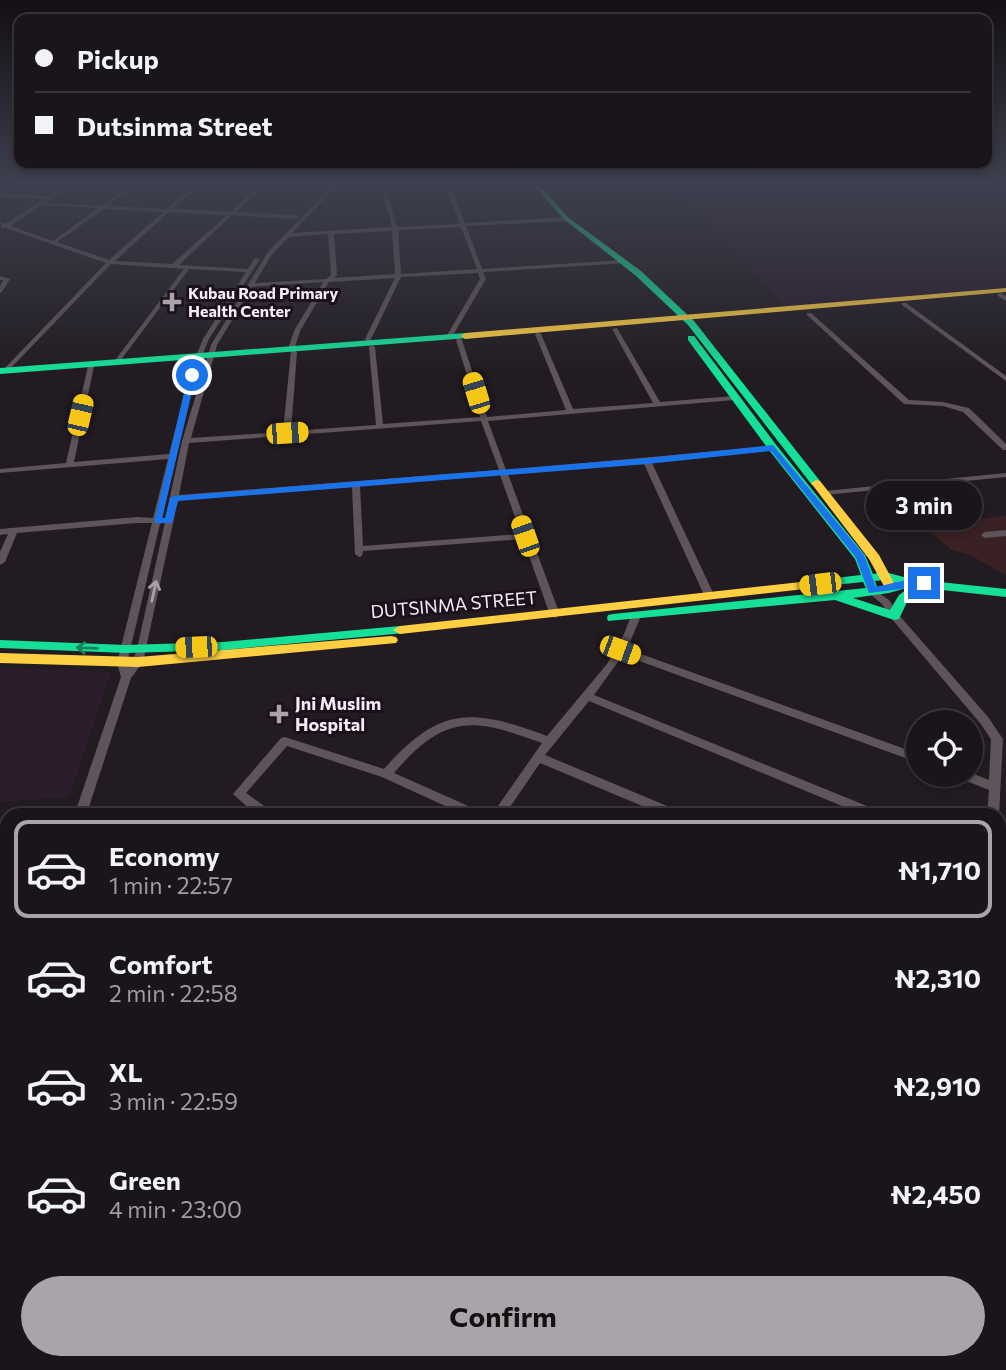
<!DOCTYPE html>
<meta charset="utf-8">
<style>
body{margin:0;font-family:Commissioner,sans-serif;background:#272227;color:#f1f3f6;height:100vh;display:flex;flex-direction:column;font-size:26px;white-space:nowrap}
*{box-sizing:border-box;margin:0}
p{font-size:23px;color:#9f9fa2}
.icon{flex:none;width:38px;height:38px;fill:none;stroke:currentColor;stroke-width:2;stroke-linecap:round;stroke-linejoin:round}
.map{position:relative;flex:1;overflow:hidden}
.side{position:absolute;left:0px;top:808px;width:1006px;height:562px;display:flex;flex-direction:column;background:#1a151a;border-radius:21px 21px 0 0;box-shadow:0 4px 10px #0003,0 0 0 2px #383439}
.side>*{flex:none}
.banner{position:absolute;left:14px;top:14px;width:978px;height:154px;border-radius:14px;box-shadow:0 4px 10px #0003,0 0 0 2px #383439;display:grid;align-content:center;height:154px;padding:0 21px;background:#1a151a}
.buttons{position:absolute;left:906px;top:710px;display:grid;gap:14px}
.buttons a{display:grid;place-items:center;width:77px;height:77px;border-radius:50%;background:#1a151a;box-shadow:0 4px 10px #0003,0 0 0 2px #383439;font-size:35px}
.end{position:absolute;width:32px;height:32px;margin:-16px;border:9px solid #1a73e8;background:#fff;box-shadow:0 0 0 4px #fff}
.from{border-radius:50%}
.bubble{position:absolute;height:49px;border-radius:24px;background:#1a151a;box-shadow:0 4px 10px #0003,0 0 0 2px #383439;font-size:23px;font-weight:700;line-height:49px;text-align:center}
.car{position:absolute;width:21px;height:42px;margin:-21px -10px;border-radius:9px;box-shadow:0 0 5px 2px #0007;background:linear-gradient(#f5c518 24%,#345 0 40%,#f5c518 0 76%,#345 0 86%,#f5c518 0)}
.banner b{display:flex;align-items:center;gap:24px;height:66px;font-size:26px}
.banner b+b{border-top:2px solid #383439}
.banner i{width:18px;height:18px;background:#f1f3f6}
ul{padding:12px 0 0;list-style:none}
li{display:flex;align-items:center;gap:21px;height:98px;margin:0 14px 10px;padding:0 7px;border:4px solid transparent;border-radius:14px}
li div{flex:1}
li b{display:block;font-size:26px}
li em{font-style:normal;font-weight:700}
li.on{border-color:#aaa3aa}
li>.icon{width:63px;height:63px;stroke-width:1.5}
.primary-button{display:flex;gap:14px;margin-top:auto;padding:14px 21px}
.primary-button a{flex:1;height:80px;border-radius:42px;background:#aaa3aa;color:#111;font-size:28px;font-weight:700;line-height:80px;text-align:center}
.map>svg:first-child{display:block}
.built{fill:#2b1d2b}
.green{fill:#3a2123}
.lines{fill:none;stroke-linecap:round;stroke-linejoin:round}
.street{fill:#5f5459;fill-rule:evenodd}
.fast{fill:#16e098;fill-rule:evenodd}
.slow{fill:#ffcf43;fill-rule:evenodd}
.oneway{stroke:#aaa0a6}
.oneway2{stroke:#188260}
.route{fill:#1a73e8}
.poi-dot{fill:#aaa3aa;stroke:#1b101b;stroke-width:2.5}
.labels{text-anchor:middle;stroke-width:6;stroke-linejoin:round;paint-order:stroke}
.far-poi-label{font-size:16px;font-weight:bold;fill:#f4ecf4;stroke:#1b101b;text-anchor:start}
.street-label{font-size:18px;fill:#f4ecf4;stroke:#1b101b}
.poi-label{font-size:18px;font-weight:bold;fill:#f4ecf4;stroke:#1b101b;text-anchor:start}
</style>
<div class="map">
<svg width="1006" height="1370" viewBox="0 0 1006 1370">
<rect width="100%" height="100%" fill="#221c22"/>
<g class="built">
<polygon points="663,181 1006,181 1006,292 786,307 691,202"/>
<polygon points="0,668 111,672 69,797 0,802"/>
</g>
<polygon class="green" points="1006,516 1006,575 970,555 952,550 929,531 963,531 964,521"/>
<g class="lines">
<g class="street">
<path d="M72,181H77L45,203L102,206L136,181H141L108,206L166,209L201,181H206L172,209L230,212L264,181H269L236,212L296,215L299,217L296,219L232,215L179,265L248,269L255,258L260,259L209,339L197,368L162,519L165,520L182,441L211,345L268,252L337,181H341L334,189L534,181L532,182L451,186L465,223L567,217L570,219L567,221L466,226L482,269L624,260L627,262L626,263L483,272L486,279L452,337L449,339L446,337L480,279L478,273L401,277L371,339L372,343L369,345L367,344L365,339L395,278L329,282L300,331L294,350L297,352L291,431L376,425L369,347L372,345L375,347L383,424L480,417L456,340L459,338L462,340L487,417L566,410L535,334L538,332L541,334L573,409L653,403L612,329L617,328L660,402L734,396L738,398L734,400L488,421L506,470L776,446L777,448L773,450L652,463L715,597L710,600L705,597L644,464L508,474L560,615L555,618L550,615L523,539L363,551L362,556L359,557L355,554L352,487L178,500L143,662L131,678L86,816H74L121,677L117,663L152,523H137L17,533L5,562L0,565V552L8,534L0,535V529L137,517L153,518L168,459L0,473V469L66,463L88,366L91,364L94,366L74,462L169,454L191,368L203,339L246,272L189,269L117,365H113V363L184,269L111,264L7,372H3V370L106,263L6,228H2L0,222L5,224L44,199L0,196V194L48,196ZM446,187L460,224L397,227L387,190ZM382,190L392,227L292,233L331,192ZM41,205L98,208L53,241L10,226ZM104,209L163,212L109,260L57,242ZM169,212L227,215L172,264L115,261ZM461,227L477,269L401,274L398,230ZM392,231L395,274L334,278L337,275L334,234ZM328,234L331,275L326,279L255,283L272,254L289,237ZM323,282L294,331L288,349L291,351L283,432L191,438L217,345L252,287ZM481,421L499,470L179,495L189,443ZM500,475L521,534L363,546L360,486ZM165,522L137,649L133,661L128,667L127,663L160,524Z"/>
<polygon points="0,276 10,279 2,292 0,293 0,286 3,280 0,280"/>
<polygon points="1000,293 1006,296 1006,301 998,296 997,295"/>
<polygon points="902,303 906,303 1006,376 1006,381 902,305"/>
<polygon points="807,313 811,313 909,400 943,402 969,408 1006,444 1006,450 1003,450 963,412 943,406 904,404 807,315"/>
<polygon points="1006,473 1006,477 825,495 821,493 825,491"/>
<polygon points="1006,530 1006,536 985,538 981,535 985,532"/>
<polygon points="872,588 889,600 898,614 988,717 1003,739 999,816 987,816 989,790 959,778 957,775 971,775 971,773 989,780 991,739 980,723 891,618 882,604 869,593 867,591"/>
<path d="M636,613L641,616L627,649L919,754V763L623,655L594,695L884,813L886,816H866L589,701L545,755L684,813L686,816H666L540,763L504,816H491L542,743C472,717 445,714 394,773L484,813L486,816H467L382,777L287,746L246,793L274,813L276,816H245L250,809L233,794L281,738L285,737L384,769C440,706 471,708 547,736L607,664L624,634L631,616Z"/>
<polygon points="999,859 1006,861 1006,871 999,869"/>
<polygon points="999,942 1006,945 1006,957 999,954"/>
<polygon points="7,1029 7,1055 5,1059 0,1061 0,1035 2,1031"/>
<polygon points="999,1050 1006,1053 1006,1068 999,1065"/>
<polygon points="0,1079 7,1083 7,1103 0,1099"/>
<polygon points="999,1167 1006,1170 1006,1186 999,1183"/>
<polygon points="999,1316 1006,1319 1006,1338 999,1335"/>
<polygon points="0,1338 7,1341 7,1362 0,1359"/>
<polygon points="10,1363 33,1363 36,1370 13,1370"/>
<polygon points="80,1363 100,1363 97,1370 77,1370"/>
<polygon points="347,1363 372,1363 375,1370 350,1370"/>
<polygon points="718,1363 744,1363 747,1370 721,1370"/>
<polygon points="881,1363 899,1363 897,1370 879,1370"/>
</g>
<g class="fast">
<polygon points="529,181 535,181 569,218 641,271 694,321 820,481 820,485 812,485 688,325 635,275 565,220"/>
<polygon points="465,333 469,336 468,338 0,374 0,368"/>
<path d="M688,336H694L777,446L865,555L873,574L885,572L911,579L1006,589V597L924,588L908,600L899,619L894,620L835,600L608,621L607,618L608,615L613,614L866,588L863,582L806,588L804,585L810,581L861,575L855,559L769,450L688,340ZM885,580L896,583L877,587L875,581ZM910,587L899,595L890,610L853,598L889,593Z"/>
<polygon points="400,626 405,627 407,630 405,633 223,650 126,653 0,648 0,640 126,645 223,642"/>
</g>
<g class="slow">
<polygon points="1006,288 1006,292 465,339 461,336 465,333"/>
<polygon points="816,480 820,481 879,555 894,583 892,586 884,586 869,559 811,483"/>
<polygon points="810,581 816,585 814,588 400,634 393,630 400,626"/>
<polygon points="391,636 396,637 398,640 396,643 138,667 0,663 0,653 138,657"/>
</g>
</g>
<defs><path id="oneway-shaft" d="M-6 0H5M1.5-3L5.5 0L1.5 3" fill="none" stroke-width="1.6" stroke-linecap="round" stroke-linejoin="round" transform="scale(1.75)"/></defs>
<use class="oneway" href="#oneway-shaft" transform="translate(154 591) rotate(-78)"/>
<use class="oneway2" href="#oneway-shaft" transform="translate(87 648) rotate(-178)"/>
<linearGradient id="sky" x2="0" y2="1"><stop stop-color="#130f13"/><stop offset="0.49" stop-color="#3e404f"/><stop offset="1" stop-color="#3e404f" stop-opacity="0"/></linearGradient>
<rect width="1006" height="373" fill="url(#sky)"/>
<path class="route" d="M192,373L196,375L162,518H165L170,498L174,496L647,458L773,445L864,555L876,587C892,584 915,575 929,583L924,586L869,593L856,558L771,451L647,464L178,501L172,523H154L188,375Z"/>
<g class="poi-dot">
<path d="M168.5 291.5h7v7h7v7h-7v7h-7v-7h-7v-7h7z"/>
<path d="M275.5 703.5h7v7h7v7h-7v7h-7v-7h-7v-7h7z"/>
</g>
<g class="labels">
<g class="far-poi-label">
<text x="188" y="299">Kubau Road Primary<tspan x="188" dy="18">Health Center</tspan></text>
</g>
<g class="street-label">
<text transform="translate(454 605) rotate(-5)" y="6">DUTSINMA STREET</text>
</g>
<g class="poi-label">
<text x="295" y="710">Jni Muslim<tspan x="295" dy="21">Hospital</tspan></text>
</g>
</g>
</svg>
<div class="buttons">
<a><svg class="icon" aria-label="locate" viewBox="0 0 24 24"><circle cx="12" cy="12" r="6"/><path d="M12 2v4M12 18v4M2 12h4M18 12h4"/></svg></a>
</div>
<i class="end from" style="left:192px;top:375px"></i>
<i class="end" style="left:924px;top:583px"></i>
<div class="bubble" style="left:866px;top:481px;width:116px">3 min</div>
<i class="car" style="left:476px;top:393px;rotate:343deg"></i>
<i class="car" style="left:80px;top:415px;rotate:13deg"></i>
<i class="car" style="left:287px;top:433px;rotate:86deg"></i>
<i class="car" style="left:525px;top:536px;rotate:341deg"></i>
<i class="car" style="left:820px;top:584px;rotate:263deg"></i>
<i class="car" style="left:196px;top:647px;rotate:268deg"></i>
<i class="car" style="left:620px;top:650px;rotate:110deg"></i>
<div class="banner">
<b><i class="from"></i>Pickup</b>
<b><i></i>Dutsinma Street</b>
</div>
<section class="side">
<ul>
<li class="on"><svg class="icon" aria-label="car" viewBox="0 0 24 24"><path d="M5 17H2v-5l4-1 3-4h7l3 4 3 1v5h-3M9 17h6M6 11h13"/><circle cx="7" cy="17" r="2"/><circle cx="17" cy="17" r="2"/></svg><div><b>Economy</b><p>1 min · 22:57</p></div><em>₦1,710</em></li>
<li><svg class="icon" aria-label="car" viewBox="0 0 24 24"><path d="M5 17H2v-5l4-1 3-4h7l3 4 3 1v5h-3M9 17h6M6 11h13"/><circle cx="7" cy="17" r="2"/><circle cx="17" cy="17" r="2"/></svg><div><b>Comfort</b><p>2 min · 22:58</p></div><em>₦2,310</em></li>
<li><svg class="icon" aria-label="car" viewBox="0 0 24 24"><path d="M5 17H2v-5l4-1 3-4h7l3 4 3 1v5h-3M9 17h6M6 11h13"/><circle cx="7" cy="17" r="2"/><circle cx="17" cy="17" r="2"/></svg><div><b>XL</b><p>3 min · 22:59</p></div><em>₦2,910</em></li>
<li><svg class="icon" aria-label="car" viewBox="0 0 24 24"><path d="M5 17H2v-5l4-1 3-4h7l3 4 3 1v5h-3M9 17h6M6 11h13"/><circle cx="7" cy="17" r="2"/><circle cx="17" cy="17" r="2"/></svg><div><b>Green</b><p>4 min · 23:00</p></div><em>₦2,450</em></li>
</ul>
<div class="primary-button"><a>Confirm</a></div>
</section>
</div>
